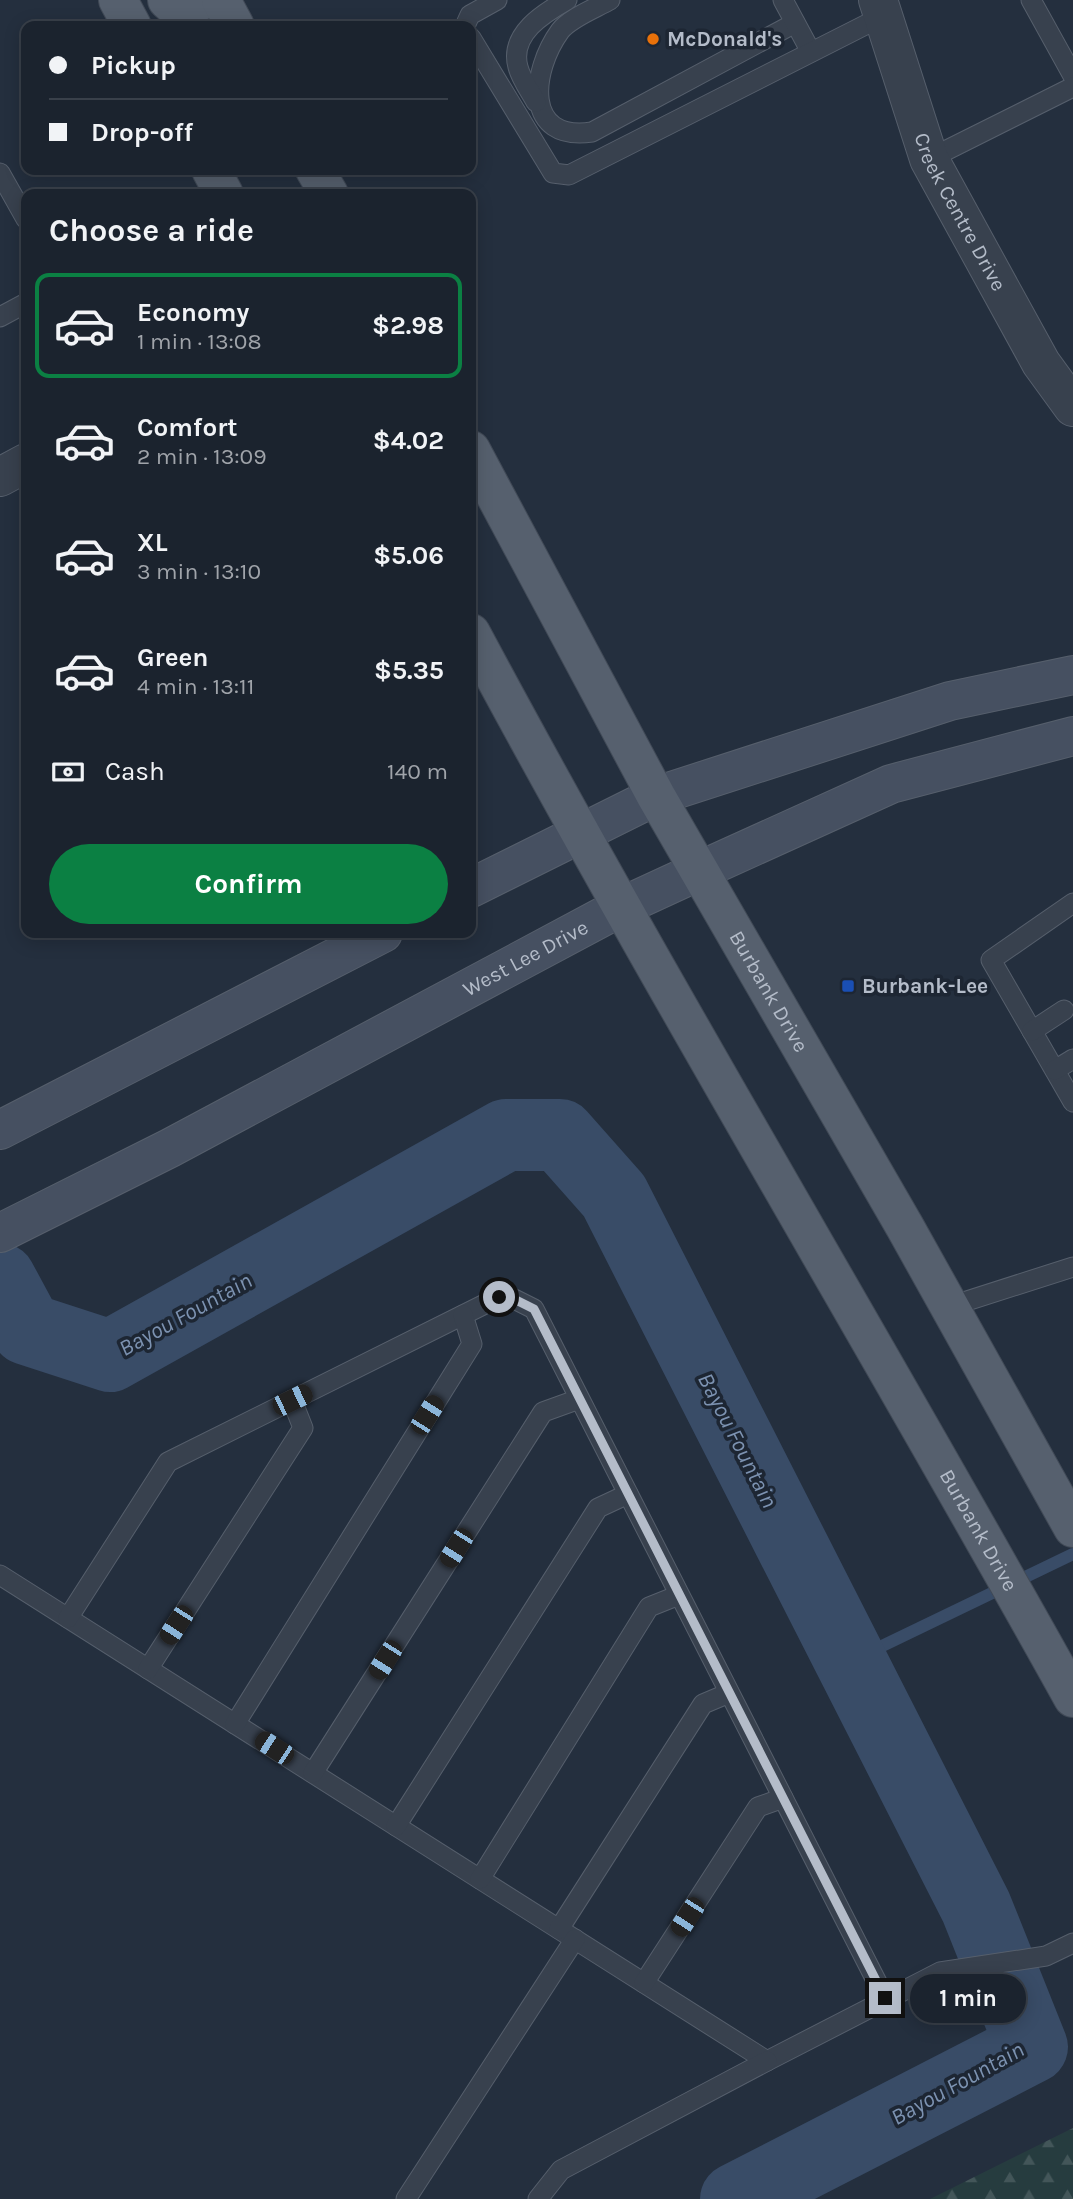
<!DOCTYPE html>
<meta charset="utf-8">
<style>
body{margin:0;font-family:Karla,sans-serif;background:#282f3a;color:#f1f3f6;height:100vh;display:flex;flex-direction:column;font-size:26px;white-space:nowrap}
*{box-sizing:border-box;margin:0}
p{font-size:23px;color:#a0a4aa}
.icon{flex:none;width:38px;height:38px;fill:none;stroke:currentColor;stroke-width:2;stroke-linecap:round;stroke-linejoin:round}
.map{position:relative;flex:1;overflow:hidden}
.drawer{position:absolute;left:21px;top:189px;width:455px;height:749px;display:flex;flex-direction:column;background:#1b232e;border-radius:14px;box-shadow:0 4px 18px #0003,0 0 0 2px #39404a}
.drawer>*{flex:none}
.hud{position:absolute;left:21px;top:21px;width:455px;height:154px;border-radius:14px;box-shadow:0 4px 18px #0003,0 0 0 2px #39404a;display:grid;align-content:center;height:154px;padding:0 28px;background:#1b232e}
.end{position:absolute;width:32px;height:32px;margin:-16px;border:9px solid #b4bcc9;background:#111;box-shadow:0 0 0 4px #111}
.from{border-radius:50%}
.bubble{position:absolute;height:49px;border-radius:24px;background:#1b232e;box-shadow:0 4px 18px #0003,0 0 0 2px #39404a;font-size:23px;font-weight:700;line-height:49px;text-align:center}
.car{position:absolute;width:21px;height:42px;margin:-21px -10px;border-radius:9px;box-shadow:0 0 5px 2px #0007;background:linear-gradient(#222 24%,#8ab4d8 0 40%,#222 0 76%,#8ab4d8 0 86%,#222 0)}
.hud b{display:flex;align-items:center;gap:24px;height:66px;font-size:26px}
.hud b+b{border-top:2px solid #39404a}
.hud i{width:18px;height:18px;background:#f1f3f6}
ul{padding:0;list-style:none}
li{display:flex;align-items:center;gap:21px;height:105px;margin:0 14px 10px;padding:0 14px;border:4px solid transparent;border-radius:14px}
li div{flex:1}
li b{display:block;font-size:26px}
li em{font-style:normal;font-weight:700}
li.active{border-color:#0b8043}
li>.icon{width:63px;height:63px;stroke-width:1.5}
h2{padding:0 28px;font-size:32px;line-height:84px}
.pay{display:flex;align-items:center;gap:18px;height:77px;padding:0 28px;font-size:26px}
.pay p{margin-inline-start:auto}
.action{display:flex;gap:14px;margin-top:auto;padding:14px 28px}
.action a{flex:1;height:80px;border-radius:42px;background:#0b8043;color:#fff;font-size:28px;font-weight:700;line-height:80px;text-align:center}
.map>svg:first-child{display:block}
.forest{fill:url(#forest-firs)}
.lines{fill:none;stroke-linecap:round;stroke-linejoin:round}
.stream{stroke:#394c67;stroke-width:12}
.river{stroke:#394c67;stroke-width:72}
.lane-casing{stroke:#565f6c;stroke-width:21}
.street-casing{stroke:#565f6c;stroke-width:40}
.secondary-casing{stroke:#565f6c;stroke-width:40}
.primary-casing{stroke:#414a57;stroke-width:40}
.lane{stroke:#38414e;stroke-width:19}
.street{stroke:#38414e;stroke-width:38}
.secondary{stroke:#465061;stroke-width:38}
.primary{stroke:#56606e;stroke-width:38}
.route{stroke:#b4bcc9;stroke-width:9}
.food-dot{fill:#e8710a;stroke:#1d2633;stroke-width:2.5}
.transit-dot{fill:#1a4fb4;stroke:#1d2633;stroke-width:2.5}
.labels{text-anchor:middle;stroke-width:7;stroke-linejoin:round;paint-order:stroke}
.poi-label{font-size:21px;font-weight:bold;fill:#b4bcc9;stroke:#1d2633;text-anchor:start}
.street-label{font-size:21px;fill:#b4bcc9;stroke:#1d2633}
.water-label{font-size:23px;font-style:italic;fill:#7c92b1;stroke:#1d2633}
</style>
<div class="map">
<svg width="1073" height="2199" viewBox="0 0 1073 2199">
<defs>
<pattern id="forest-firs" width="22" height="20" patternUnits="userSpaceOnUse" patternTransform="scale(1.75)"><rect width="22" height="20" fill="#263c3f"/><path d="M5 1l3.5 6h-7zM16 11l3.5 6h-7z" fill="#435659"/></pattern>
</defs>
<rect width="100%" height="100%" fill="#242f3e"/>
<polygon class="forest" points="1073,2128 1073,2199 930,2199"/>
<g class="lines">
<polyline class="stream" points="851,1661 1073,1554"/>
<polyline class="river" points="0,1279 27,1329 110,1356 506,1135 560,1135 614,1196 976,1907 1032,2047 736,2199"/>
<defs>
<g id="lane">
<path d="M610,0C596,8 570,18 560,31C531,71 523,142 592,132L795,23"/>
<polyline points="783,0 811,52"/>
<polyline points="1031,0 1073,76"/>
<polyline points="465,26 470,15 497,0"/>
<polyline points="471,38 553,173 569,175 883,16"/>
<path d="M536,102C530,91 521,79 518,67C509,34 544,13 567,0"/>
<polyline points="929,159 1073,87"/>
<polyline points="0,173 26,219"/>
<polyline points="0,317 26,303"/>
<polyline points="1073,903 991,960 1073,1102"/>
<polyline points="1032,1031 1064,1010"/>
<polyline points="1055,1070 1073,1059"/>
<polyline points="948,1307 1073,1267"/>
<polyline points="0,1575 767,2061 940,1972 1046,1956 1073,1943"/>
<polyline points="68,1618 168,1462 499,1297 510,1297 534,1309 885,1998"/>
<polyline points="148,1669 303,1428 292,1400"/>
<polyline points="235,1724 472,1344 463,1315"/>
<polyline points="313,1773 543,1412 579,1399"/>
<polyline points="396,1826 598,1508 628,1494"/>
<polyline points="480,1879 649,1607 679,1595"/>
<polyline points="559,1929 703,1704 729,1693"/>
<polyline points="644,1983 758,1807 783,1798"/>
<polyline points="406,2199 575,1939"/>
<polyline points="538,2199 561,2170 767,2061"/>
</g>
<g id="street">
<path id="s1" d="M878,0L929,159L1041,363L1073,407"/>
<polyline points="0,477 26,463"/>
</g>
<g id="secondary">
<polyline points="471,888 656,796 950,701 1073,675"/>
<polyline points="0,1130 383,933"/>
<path id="s2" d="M0,1233L170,1148L621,907L699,871L891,784L1073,736"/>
</g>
<g id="primary">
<polyline points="118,0 132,26"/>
<polyline points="167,0 176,8 189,7 203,0"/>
<polyline points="221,0 235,26"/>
<polyline points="211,170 224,194"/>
<polyline points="315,170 329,194"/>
<path id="s3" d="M471,450L656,796L905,1227L1073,1528"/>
<path id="s4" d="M471,633C663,992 875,1341 1073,1698"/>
</g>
</defs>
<use href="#lane" class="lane-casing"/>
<use href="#street" class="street-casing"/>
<use href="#secondary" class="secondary-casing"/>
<use href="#primary" class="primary-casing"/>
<use href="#lane" class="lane"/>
<use href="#street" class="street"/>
<use href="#secondary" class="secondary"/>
<use href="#primary" class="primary"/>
</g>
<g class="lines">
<polyline class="route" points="499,1297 510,1297 534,1309 885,1998"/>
</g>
<circle class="food-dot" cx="653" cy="39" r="7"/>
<rect class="transit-dot" x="841" y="979" width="14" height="14" rx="3.5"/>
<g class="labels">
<g class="poi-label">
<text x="667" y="46">McDonald's</text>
<text x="862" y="993">Burbank-Lee</text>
</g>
<g class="street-label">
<text dy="7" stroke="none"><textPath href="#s1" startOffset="228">Creek Centre Drive</textPath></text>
<text dy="7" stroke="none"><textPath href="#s2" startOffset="593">West Lee Drive</textPath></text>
<text dy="7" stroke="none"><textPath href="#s3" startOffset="618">Burbank Drive</textPath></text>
<text dy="7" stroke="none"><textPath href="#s4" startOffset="1031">Burbank Drive</textPath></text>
</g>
<g class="water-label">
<text transform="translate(185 1314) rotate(-29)" y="8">Bayou Fountain</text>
<text transform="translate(738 1440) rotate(63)" y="8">Bayou Fountain</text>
<text transform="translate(957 2083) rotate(-29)" y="8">Bayou Fountain</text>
</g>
</g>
</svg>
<i class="end from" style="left:499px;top:1297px"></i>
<i class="end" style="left:885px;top:1998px"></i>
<div class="bubble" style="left:910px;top:1974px;width:116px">1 min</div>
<i class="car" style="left:292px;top:1400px;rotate:64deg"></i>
<i class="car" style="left:427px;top:1415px;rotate:32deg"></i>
<i class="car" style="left:456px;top:1548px;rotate:212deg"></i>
<i class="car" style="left:176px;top:1625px;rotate:213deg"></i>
<i class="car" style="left:385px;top:1660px;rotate:212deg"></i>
<i class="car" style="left:274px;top:1748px;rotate:303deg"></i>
<i class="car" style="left:687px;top:1917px;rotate:213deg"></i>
<div class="hud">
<b><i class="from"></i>Pickup</b>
<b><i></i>Drop-off</b>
</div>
<section class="drawer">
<h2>Choose a ride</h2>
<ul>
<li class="active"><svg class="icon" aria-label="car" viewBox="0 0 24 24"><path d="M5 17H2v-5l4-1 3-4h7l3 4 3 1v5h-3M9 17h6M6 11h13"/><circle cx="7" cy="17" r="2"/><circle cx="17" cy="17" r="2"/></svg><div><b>Economy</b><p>1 min · 13:08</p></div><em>$2.98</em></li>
<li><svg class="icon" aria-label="car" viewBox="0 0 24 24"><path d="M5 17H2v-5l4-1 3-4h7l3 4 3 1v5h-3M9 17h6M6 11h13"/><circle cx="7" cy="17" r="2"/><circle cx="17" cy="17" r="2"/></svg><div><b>Comfort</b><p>2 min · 13:09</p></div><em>$4.02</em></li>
<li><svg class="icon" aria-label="car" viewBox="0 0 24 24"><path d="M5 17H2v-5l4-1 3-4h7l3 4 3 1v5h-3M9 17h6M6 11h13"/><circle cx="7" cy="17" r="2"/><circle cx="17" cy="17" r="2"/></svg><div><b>XL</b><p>3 min · 13:10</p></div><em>$5.06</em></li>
<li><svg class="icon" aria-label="car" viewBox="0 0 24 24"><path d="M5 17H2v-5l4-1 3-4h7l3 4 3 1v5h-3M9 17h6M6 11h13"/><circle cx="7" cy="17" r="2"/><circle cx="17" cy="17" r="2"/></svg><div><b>Green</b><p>4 min · 13:11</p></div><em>$5.35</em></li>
</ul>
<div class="pay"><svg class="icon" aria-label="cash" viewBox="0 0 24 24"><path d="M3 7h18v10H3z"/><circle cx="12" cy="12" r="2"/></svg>Cash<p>140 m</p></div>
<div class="action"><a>Confirm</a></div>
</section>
</div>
